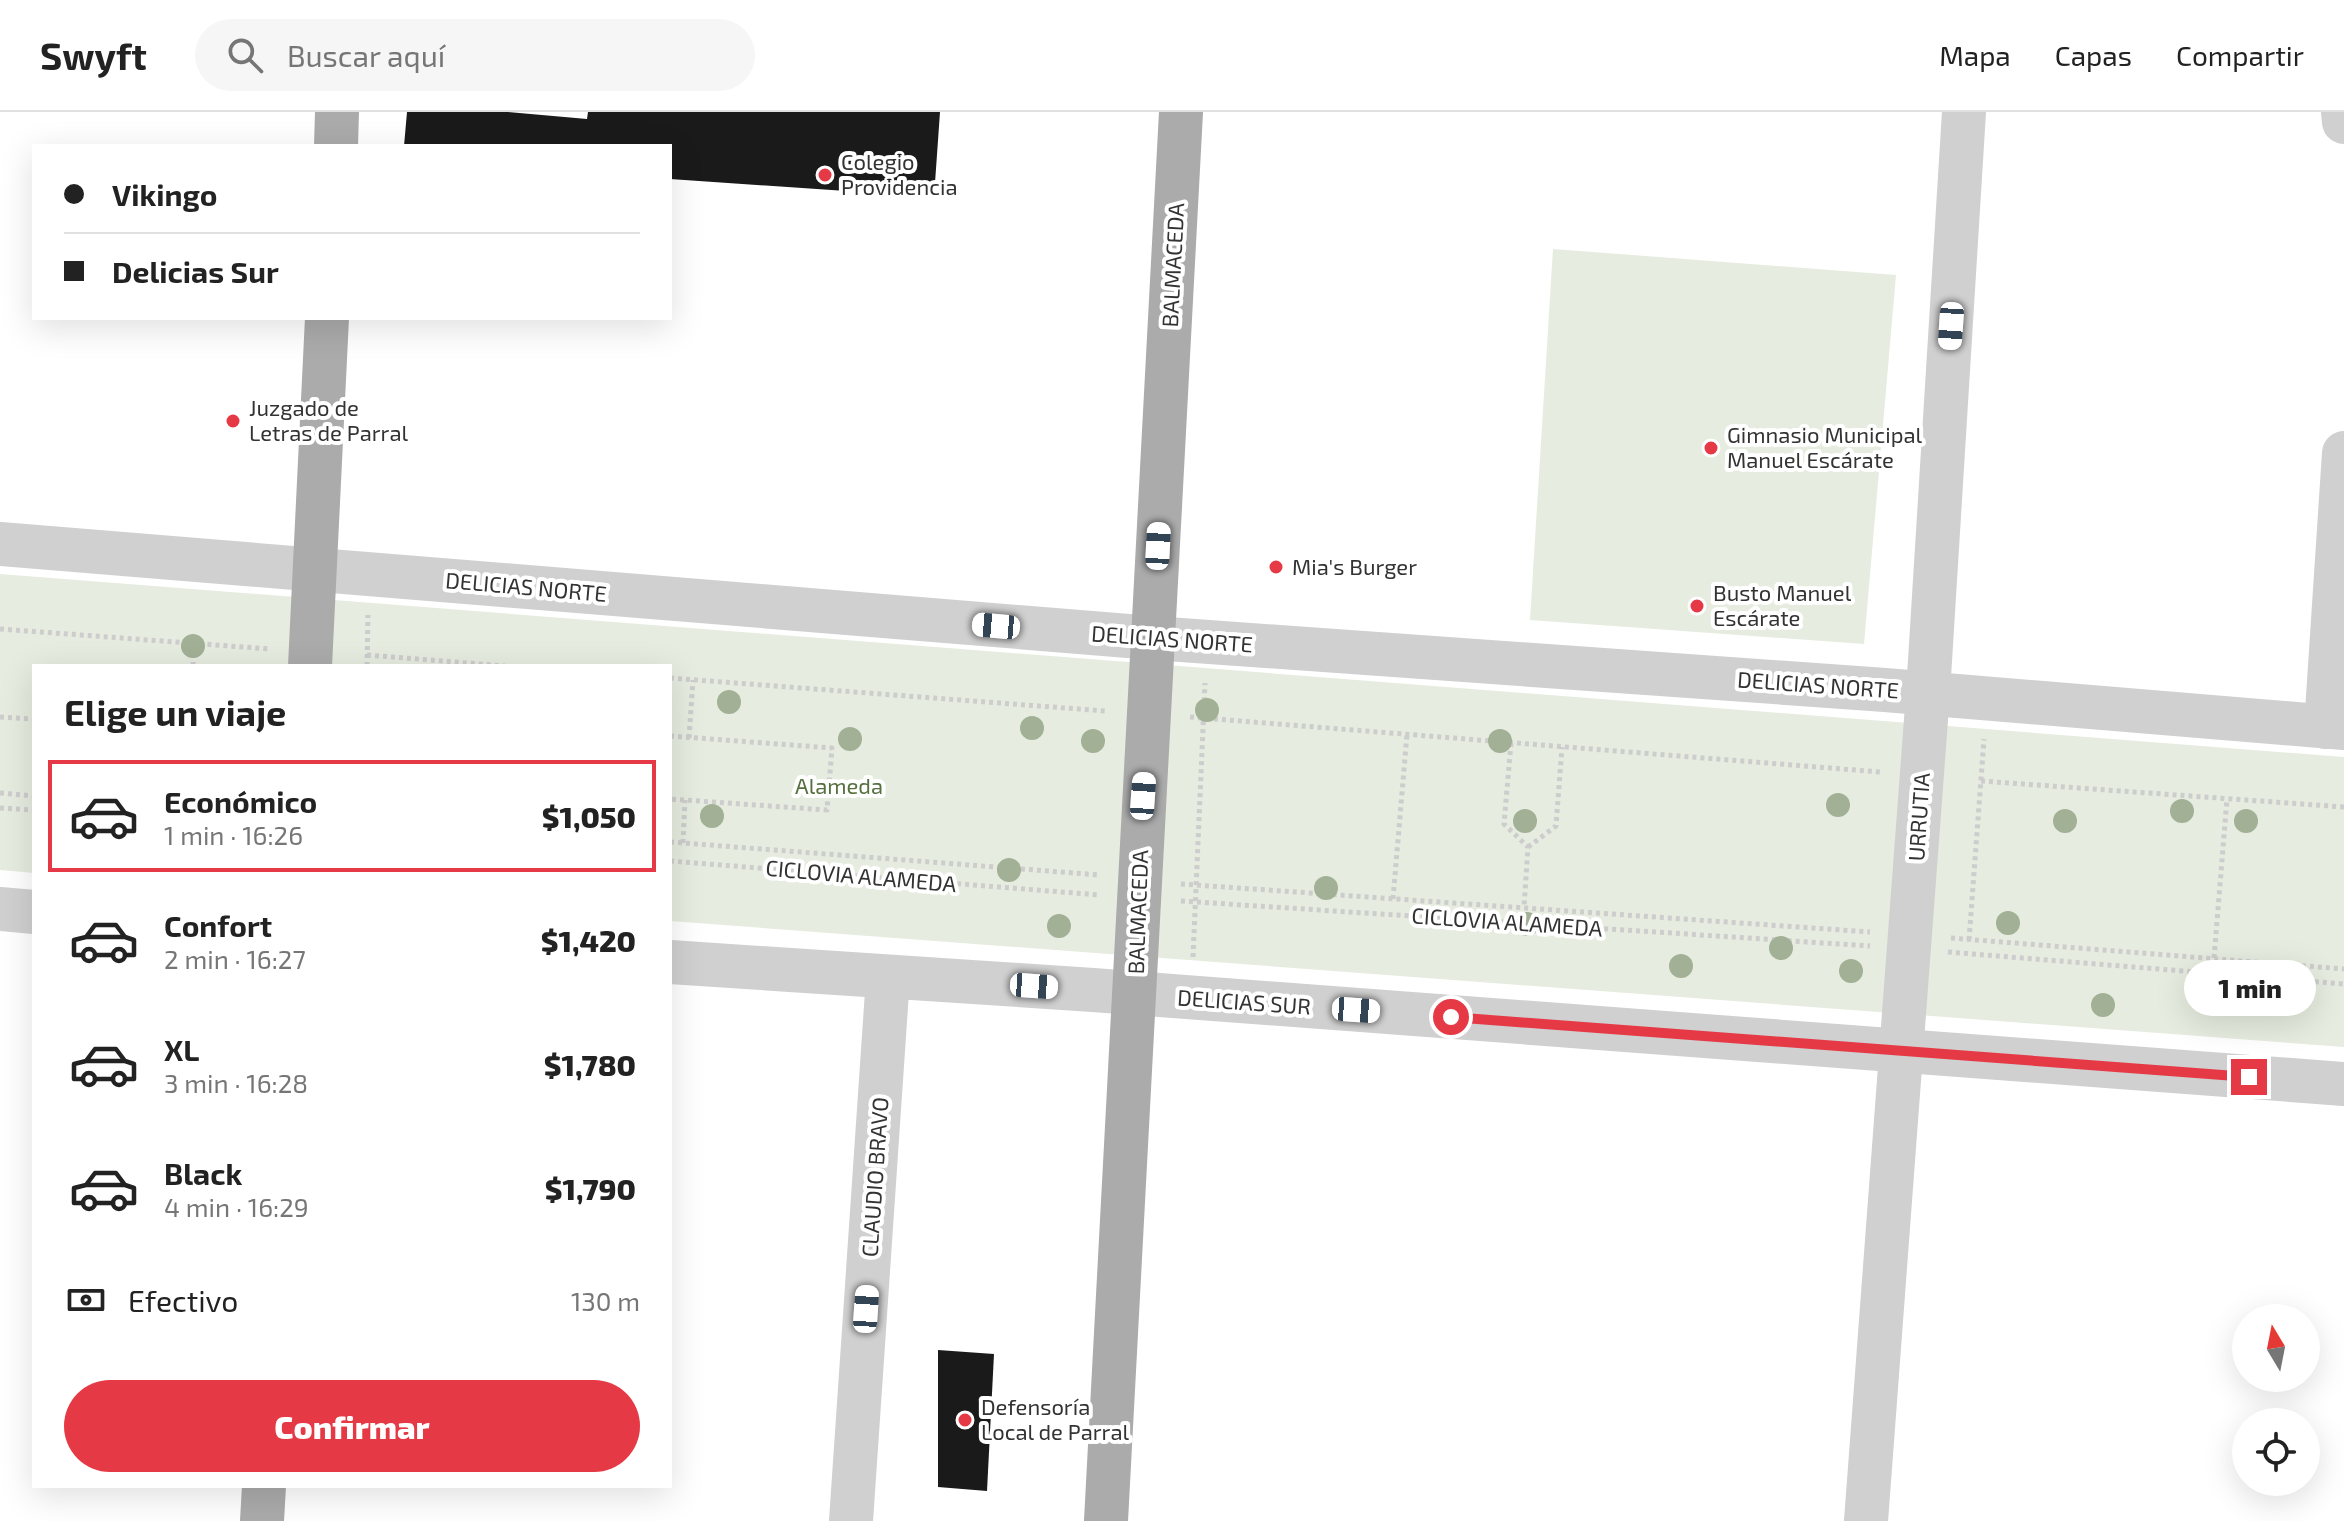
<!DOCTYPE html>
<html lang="es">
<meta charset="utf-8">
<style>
body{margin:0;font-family:"Exo 2",sans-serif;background:#f6f6f6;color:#222;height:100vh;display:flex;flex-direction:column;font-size:30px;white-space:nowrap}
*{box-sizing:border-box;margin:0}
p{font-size:26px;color:#767676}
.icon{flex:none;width:44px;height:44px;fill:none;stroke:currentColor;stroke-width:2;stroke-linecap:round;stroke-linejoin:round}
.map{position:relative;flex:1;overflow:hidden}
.drawer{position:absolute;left:32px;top:552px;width:640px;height:824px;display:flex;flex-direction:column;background:#fff;border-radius:0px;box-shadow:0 8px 32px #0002}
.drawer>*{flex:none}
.top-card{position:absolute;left:32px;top:32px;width:640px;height:176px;border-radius:0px;box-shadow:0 8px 32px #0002;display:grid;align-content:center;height:176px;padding:0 32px;background:#fff}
.needle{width:52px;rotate:350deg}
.fabs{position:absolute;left:2232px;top:1192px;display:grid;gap:16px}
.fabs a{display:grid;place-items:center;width:88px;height:88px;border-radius:50%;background:#fff;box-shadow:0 8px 32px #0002;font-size:40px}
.end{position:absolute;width:36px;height:36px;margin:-18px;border:10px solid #e63946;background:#fff;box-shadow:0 0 0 4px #fff}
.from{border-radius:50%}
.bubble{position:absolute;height:56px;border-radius:28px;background:#fff;box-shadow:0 8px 32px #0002;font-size:26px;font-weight:800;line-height:56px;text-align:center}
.car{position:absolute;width:24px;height:48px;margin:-24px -12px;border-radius:10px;box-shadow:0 0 6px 2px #0007;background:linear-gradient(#fff 24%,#345 0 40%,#fff 0 76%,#345 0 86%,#fff 0)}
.top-card b{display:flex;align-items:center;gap:28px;height:76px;font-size:30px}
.top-card b+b{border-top:2px solid #e0e0e0}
.top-card i{width:20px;height:20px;background:#222}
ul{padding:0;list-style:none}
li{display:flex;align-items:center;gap:24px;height:112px;margin:0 16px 12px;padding:0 16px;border:4px solid transparent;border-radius:0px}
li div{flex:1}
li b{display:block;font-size:30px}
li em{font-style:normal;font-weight:800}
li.selected{border-color:#e63946}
li>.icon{width:72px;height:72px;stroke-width:1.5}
h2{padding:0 32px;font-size:36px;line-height:96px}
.pay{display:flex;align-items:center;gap:20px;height:88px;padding:0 32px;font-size:30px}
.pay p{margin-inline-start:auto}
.action{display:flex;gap:16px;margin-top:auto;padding:16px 32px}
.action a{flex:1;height:92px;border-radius:48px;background:#e63946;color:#fff;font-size:32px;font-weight:800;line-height:92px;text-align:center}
header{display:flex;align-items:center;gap:48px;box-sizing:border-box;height:112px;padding:0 40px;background:#fff;border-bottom:2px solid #e0e0e0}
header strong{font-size:38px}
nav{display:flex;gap:44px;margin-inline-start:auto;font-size:28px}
.search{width:560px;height:72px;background:#f6f6f6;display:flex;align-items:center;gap:20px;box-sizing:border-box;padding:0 28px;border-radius:44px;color:#767676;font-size:30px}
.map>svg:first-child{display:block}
.green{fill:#e6ecdf}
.building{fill:#1a1a1a}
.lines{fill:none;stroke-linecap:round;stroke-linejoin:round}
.path{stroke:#cdcdcd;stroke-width:5;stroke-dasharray:4 4;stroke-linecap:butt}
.minor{stroke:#d0d0d0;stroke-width:44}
.major{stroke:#ababab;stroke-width:44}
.tree{fill:#a2b095}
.route{stroke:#e63946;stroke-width:10}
.poi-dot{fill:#e63946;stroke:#fff;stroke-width:3}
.labels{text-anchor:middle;stroke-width:8;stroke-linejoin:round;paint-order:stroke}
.poi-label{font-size:22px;fill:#333;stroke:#fff;text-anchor:start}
.street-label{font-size:22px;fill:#333;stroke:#fff}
.park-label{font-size:22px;fill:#56703f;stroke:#fff}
</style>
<header>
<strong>Swyft</strong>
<div class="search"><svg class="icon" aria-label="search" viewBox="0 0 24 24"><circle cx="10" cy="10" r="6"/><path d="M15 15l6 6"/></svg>Buscar aquí</div>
<nav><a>Mapa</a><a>Capas</a><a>Compartir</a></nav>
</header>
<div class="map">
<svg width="2344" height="1409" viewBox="0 0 2344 1409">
<rect width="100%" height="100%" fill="#fff"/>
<g class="green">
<polygon points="1553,137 1896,163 1864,532 1530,508"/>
<polygon points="0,462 2344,645 2344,935 670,809 670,554 34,554 34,761 0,758"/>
</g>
<g class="building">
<polygon points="407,0 508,0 587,7 588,0 940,0 934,85 670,67 670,34 404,34"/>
<polygon points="938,1238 994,1242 987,1379 938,1375"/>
</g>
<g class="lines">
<g class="path">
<polyline points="0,517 270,537"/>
<polyline points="367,543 505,554"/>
<polyline points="193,554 194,531"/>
<polyline points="367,554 368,503"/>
<polyline points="670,566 1105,599 1105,601"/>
<polyline points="0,605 34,607"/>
<polyline points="1190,605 1880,660"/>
<polyline points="670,624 832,636 827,698 670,687"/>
<polyline points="689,626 693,568"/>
<polyline points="1511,631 1504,712 1528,735 1524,795"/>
<polyline points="1981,669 2344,695"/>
<polyline points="0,681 34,684"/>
<polyline points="0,696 34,698"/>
<polyline points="670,730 1100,763"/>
<polyline points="683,731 685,688"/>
<polyline points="1528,735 1556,714 1562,635"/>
<polyline points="670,749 1100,783"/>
<polyline points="1181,772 1870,820"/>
<polyline points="1393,787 1407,622"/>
<polyline points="1181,789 1870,834"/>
<polyline points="1951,826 2344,857"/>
<polyline points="1969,828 1984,627"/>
<polyline points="1948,840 2344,872"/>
<polyline points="1193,845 1205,571"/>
<polyline points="2214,846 2227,687"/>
</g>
<g class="minor">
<polyline points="2343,0 2344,10"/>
<polyline points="0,432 1153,526 1885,578 2344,616"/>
<polyline points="2326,615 2344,341"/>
<polyline points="0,797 34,800"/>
<polyline points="670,850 1093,878 2344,972"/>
<polyline points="851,1409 888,865"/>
<polyline points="1866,1409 1928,581 1964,0"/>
</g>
<g class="major">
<polyline points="336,34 337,0"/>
<polyline points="310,554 327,206"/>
<polyline points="262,1409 264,1374"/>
<polyline points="1106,1409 1181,0"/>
</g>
</g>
<g class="tree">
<circle cx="193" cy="534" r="12"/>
<circle cx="729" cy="590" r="12"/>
<circle cx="1207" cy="598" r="12"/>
<circle cx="1032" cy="616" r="12"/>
<circle cx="850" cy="627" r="12"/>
<circle cx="1093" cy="629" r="12"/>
<circle cx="1500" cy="629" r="12"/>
<circle cx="1838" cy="693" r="12"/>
<circle cx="2182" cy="699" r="12"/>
<circle cx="712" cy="704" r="12"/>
<circle cx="1525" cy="709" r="12"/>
<circle cx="2065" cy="709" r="12"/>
<circle cx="2246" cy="709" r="12"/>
<circle cx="1009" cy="758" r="12"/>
<circle cx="1326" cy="776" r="12"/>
<circle cx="2008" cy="811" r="12"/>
<circle cx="1527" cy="812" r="12"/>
<circle cx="1059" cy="814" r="12"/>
<circle cx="1781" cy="836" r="12"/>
<circle cx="1681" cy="854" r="12"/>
<circle cx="1851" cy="859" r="12"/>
<circle cx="2103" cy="893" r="12"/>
</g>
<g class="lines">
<polyline class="route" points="1451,905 2249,965"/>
</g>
<g class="poi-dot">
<circle cx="825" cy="63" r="8"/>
<circle cx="233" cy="309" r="8"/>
<circle cx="1711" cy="336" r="8"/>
<circle cx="1276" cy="455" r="8"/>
<circle cx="1697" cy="494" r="8"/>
<circle cx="965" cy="1308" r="8"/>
</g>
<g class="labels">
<g class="poi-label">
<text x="841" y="58">Colegio<tspan x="841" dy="25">Providencia</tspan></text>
<text x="249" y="304">Juzgado de<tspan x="249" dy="25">Letras de Parral</tspan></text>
<text x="1727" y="331">Gimnasio Municipal<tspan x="1727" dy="25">Manuel Escárate</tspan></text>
<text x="1292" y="463">Mia's Burger</text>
<text x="1713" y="489">Busto Manuel<tspan x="1713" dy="25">Escárate</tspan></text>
<text x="981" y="1303">Defensoría<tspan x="981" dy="25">Local de Parral</tspan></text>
</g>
<g class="street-label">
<text transform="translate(1173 153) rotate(-87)" y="8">BALMACEDA</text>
<text transform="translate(526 475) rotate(5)" y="8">DELICIAS NORTE</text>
<text transform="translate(1172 527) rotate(4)" y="8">DELICIAS NORTE</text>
<text transform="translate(1818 573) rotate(4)" y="8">DELICIAS NORTE</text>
<text transform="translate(1919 705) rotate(-86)" y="8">URRUTIA</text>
<text transform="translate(861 764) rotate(5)" y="8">CICLOVIA ALAMEDA</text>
<text transform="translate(1138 800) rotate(-88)" y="8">BALMACEDA</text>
<text transform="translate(1507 810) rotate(4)" y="8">CICLOVIA ALAMEDA</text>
<text transform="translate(1244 890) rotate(4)" y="8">DELICIAS SUR</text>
<text transform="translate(875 1065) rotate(-86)" y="8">CLAUDIO BRAVO</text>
</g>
<g class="park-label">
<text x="839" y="682">Alameda</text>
</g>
</g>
</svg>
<div class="fabs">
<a><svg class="needle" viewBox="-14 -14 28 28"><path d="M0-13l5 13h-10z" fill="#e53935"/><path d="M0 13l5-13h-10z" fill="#767676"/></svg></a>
<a><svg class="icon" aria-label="locate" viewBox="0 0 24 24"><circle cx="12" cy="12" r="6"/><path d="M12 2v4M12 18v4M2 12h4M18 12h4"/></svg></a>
</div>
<i class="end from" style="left:1451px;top:905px"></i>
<i class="end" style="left:2249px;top:965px"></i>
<div class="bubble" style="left:2184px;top:848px;width:132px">1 min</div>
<i class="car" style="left:1951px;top:214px;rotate:184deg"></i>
<i class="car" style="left:1158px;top:434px;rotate:3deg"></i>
<i class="car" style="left:996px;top:514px;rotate:275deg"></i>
<i class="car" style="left:1143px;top:684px;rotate:4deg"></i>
<i class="car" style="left:1034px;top:874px;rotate:94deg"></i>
<i class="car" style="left:1356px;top:898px;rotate:94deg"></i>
<i class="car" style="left:866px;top:1197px;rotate:4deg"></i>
<div class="top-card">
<b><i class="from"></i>Vikingo</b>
<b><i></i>Delicias Sur</b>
</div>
<section class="drawer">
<h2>Elige un viaje</h2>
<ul>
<li class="selected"><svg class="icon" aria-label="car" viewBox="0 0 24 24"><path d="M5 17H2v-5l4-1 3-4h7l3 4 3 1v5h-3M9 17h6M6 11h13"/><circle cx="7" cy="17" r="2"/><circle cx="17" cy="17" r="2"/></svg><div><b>Económico</b><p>1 min · 16:26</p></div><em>$1,050</em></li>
<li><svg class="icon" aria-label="car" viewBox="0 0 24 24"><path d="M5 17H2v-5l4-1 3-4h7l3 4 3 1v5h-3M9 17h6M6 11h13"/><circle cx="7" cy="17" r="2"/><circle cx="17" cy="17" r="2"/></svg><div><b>Confort</b><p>2 min · 16:27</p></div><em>$1,420</em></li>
<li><svg class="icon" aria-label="car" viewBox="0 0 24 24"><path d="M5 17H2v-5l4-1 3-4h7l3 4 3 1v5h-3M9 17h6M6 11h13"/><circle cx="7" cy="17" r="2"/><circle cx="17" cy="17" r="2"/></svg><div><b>XL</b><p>3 min · 16:28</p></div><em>$1,780</em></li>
<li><svg class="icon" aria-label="car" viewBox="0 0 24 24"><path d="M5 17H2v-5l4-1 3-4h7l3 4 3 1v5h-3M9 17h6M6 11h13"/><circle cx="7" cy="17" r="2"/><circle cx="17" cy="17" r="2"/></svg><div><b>Black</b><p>4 min · 16:29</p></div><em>$1,790</em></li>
</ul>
<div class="pay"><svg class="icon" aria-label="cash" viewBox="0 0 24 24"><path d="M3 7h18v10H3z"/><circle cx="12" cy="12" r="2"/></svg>Efectivo<p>130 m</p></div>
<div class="action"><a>Confirmar</a></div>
</section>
</div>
